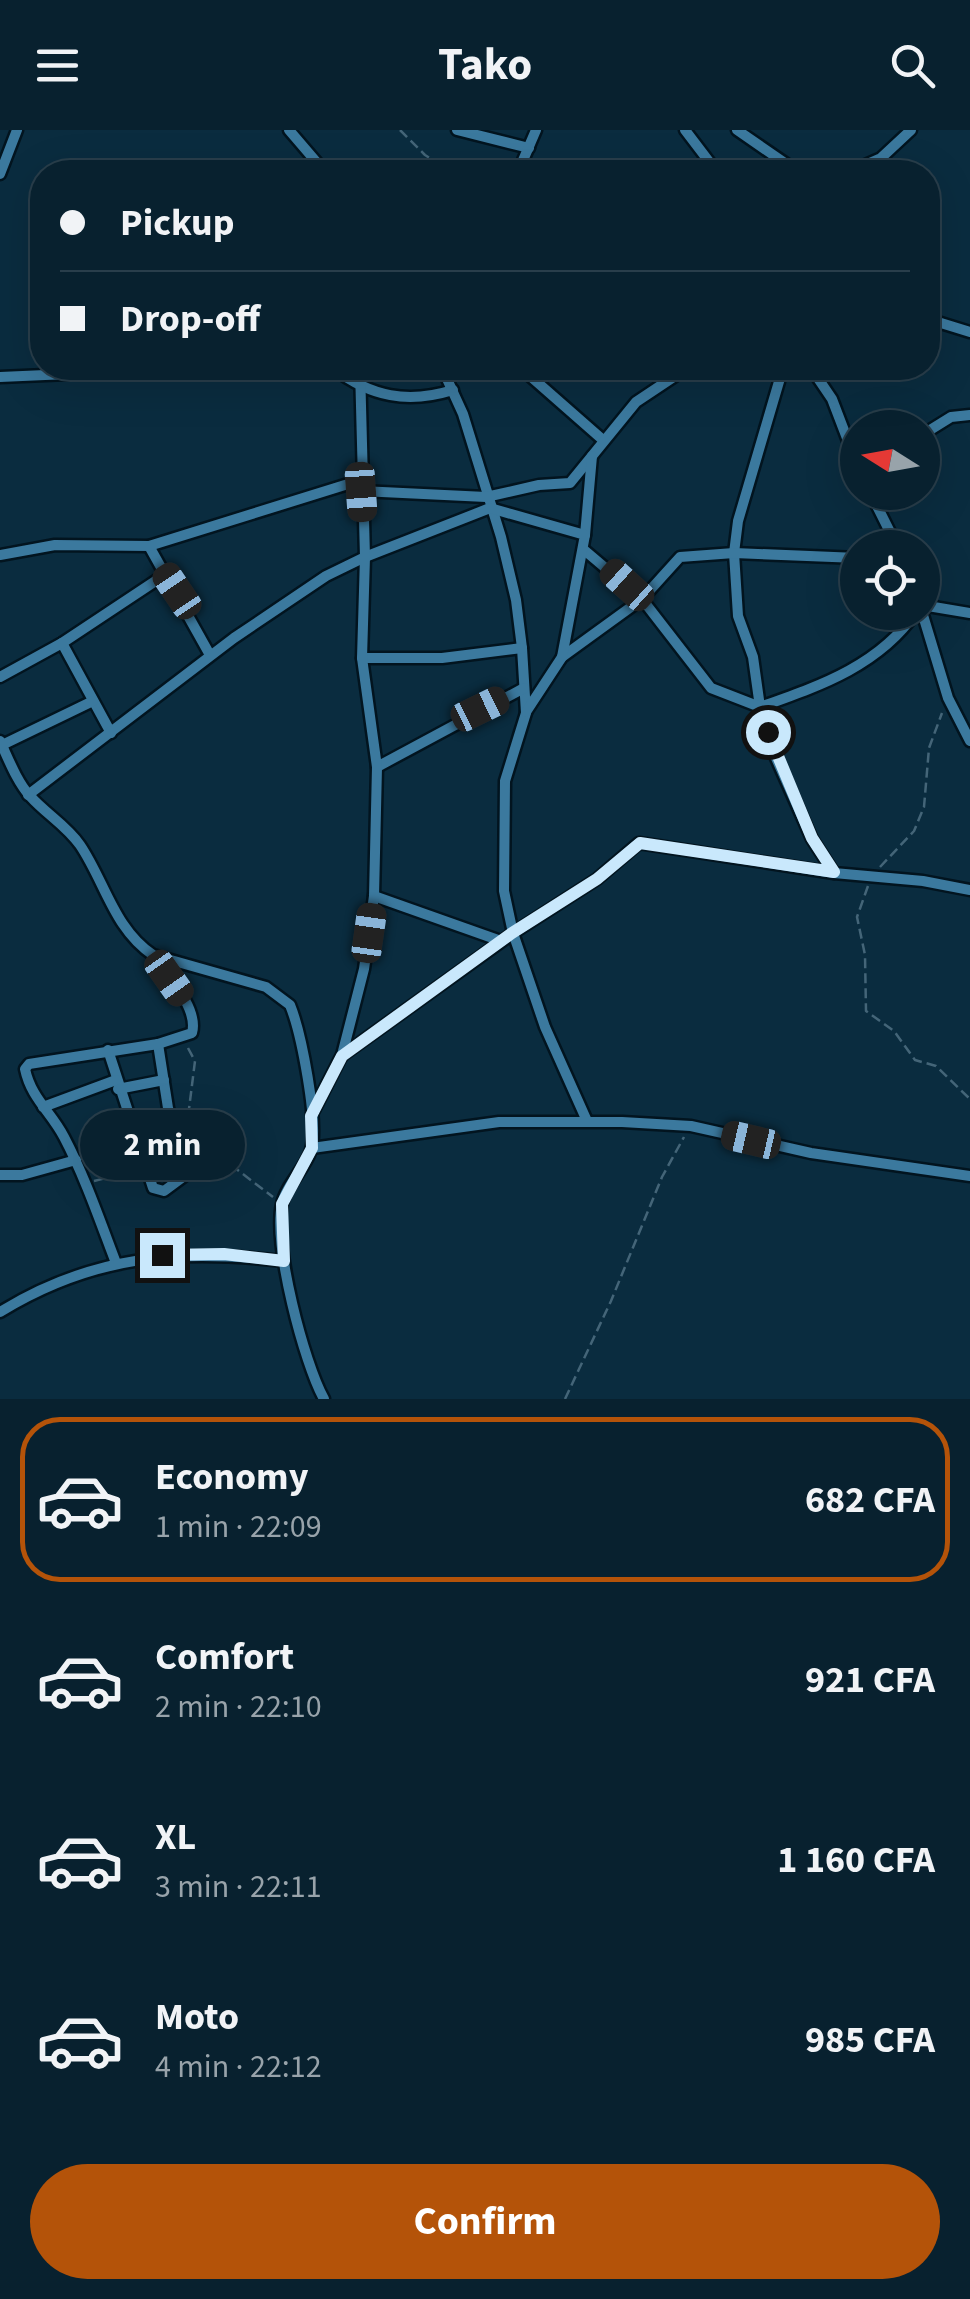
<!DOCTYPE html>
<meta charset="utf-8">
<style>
body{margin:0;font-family:"Source Sans 3",sans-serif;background:#162e3b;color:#f1f3f6;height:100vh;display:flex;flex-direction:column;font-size:38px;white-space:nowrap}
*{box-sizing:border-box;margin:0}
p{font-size:32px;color:#98a3aa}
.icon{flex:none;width:55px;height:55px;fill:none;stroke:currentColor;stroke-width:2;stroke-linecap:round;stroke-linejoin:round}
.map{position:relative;height:1269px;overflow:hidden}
.side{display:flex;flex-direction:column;background:#08212f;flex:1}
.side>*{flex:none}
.guide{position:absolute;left:30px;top:30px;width:910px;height:220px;border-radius:40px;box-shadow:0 10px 40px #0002,0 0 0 2px #293e4b;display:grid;align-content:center;height:220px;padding:0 30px;background:#08212f}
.needle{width:65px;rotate:281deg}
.fabs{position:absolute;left:840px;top:280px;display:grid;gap:20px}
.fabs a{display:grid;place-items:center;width:100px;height:100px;border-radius:50%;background:#08212f;box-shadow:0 10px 40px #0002,0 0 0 2px #293e4b;font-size:50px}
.end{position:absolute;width:45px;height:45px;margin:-22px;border:12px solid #c9e8fc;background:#111;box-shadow:0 0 0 5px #111}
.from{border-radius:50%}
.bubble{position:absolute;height:70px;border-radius:35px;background:#08212f;box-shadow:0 10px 40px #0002,0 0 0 2px #293e4b;font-size:32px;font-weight:700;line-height:70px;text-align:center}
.car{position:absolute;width:30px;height:60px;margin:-30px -15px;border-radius:12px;box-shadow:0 0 8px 2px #0007;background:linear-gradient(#222 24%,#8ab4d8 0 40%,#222 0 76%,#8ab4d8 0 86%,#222 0)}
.guide b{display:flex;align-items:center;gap:35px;height:95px;font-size:38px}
.guide b+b{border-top:2px solid #293e4b}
.guide i{width:25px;height:25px;background:#f1f3f6}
ul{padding:18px 0 0;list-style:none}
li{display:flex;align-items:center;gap:30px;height:165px;margin:0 20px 15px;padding:0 10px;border:5px solid transparent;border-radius:40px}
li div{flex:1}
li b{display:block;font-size:38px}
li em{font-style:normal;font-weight:700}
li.selected{border-color:#b45309}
li>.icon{width:90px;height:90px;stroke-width:1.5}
.button{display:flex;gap:20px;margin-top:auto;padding:20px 30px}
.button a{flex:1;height:115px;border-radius:60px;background:#b45309;color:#fff;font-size:40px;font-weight:700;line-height:115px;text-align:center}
header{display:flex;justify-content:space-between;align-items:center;height:130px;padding:0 30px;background:#08212f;font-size:45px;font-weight:700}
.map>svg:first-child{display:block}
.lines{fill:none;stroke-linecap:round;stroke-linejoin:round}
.street-casing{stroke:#02141f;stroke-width:15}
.path{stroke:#446578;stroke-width:2.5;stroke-dasharray:10 5;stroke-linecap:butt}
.street{stroke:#3b799e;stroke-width:10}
.route{stroke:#c9e8fc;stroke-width:12}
</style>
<header><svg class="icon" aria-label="menu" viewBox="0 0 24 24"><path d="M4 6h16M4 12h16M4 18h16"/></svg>Tako<svg class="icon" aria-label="search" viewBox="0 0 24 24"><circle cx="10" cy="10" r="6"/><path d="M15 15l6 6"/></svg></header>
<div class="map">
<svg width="970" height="1269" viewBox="0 0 970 1269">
<rect width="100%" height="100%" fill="#0a2c3f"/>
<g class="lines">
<defs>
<g id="street">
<polyline points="289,0 325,42"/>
<polyline points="457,0 529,18"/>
<polyline points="685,0 717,42"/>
<polyline points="737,0 798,42"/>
<polyline points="518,42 536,0"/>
<polyline points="849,42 881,28 911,0"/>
<polyline points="0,44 17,0"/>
<polyline points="928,189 970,202"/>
<path d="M333,238C371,267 408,274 453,260"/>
<polyline points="442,238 463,284 501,407 516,470 522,518 526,583 505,651 504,761 513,803 545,897 587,991"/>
<polyline points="521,238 603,310"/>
<polyline points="783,238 738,391 734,423 738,486 753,527 760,577 776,628 812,709 834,743 923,751 970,760"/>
<polyline points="811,238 832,269 858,337"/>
<polyline points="0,247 204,238"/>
<polyline points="922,305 951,287 970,285"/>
<polyline points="361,361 486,367 539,355 570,353 636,272 687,238"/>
<polyline points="870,362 898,418"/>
<polyline points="585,405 592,326"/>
<polyline points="149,416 210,525"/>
<path d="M583,419L642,469L711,558L760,577C819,556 879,536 916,482"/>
<polyline points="0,425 55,415 149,416 361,350"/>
<polyline points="922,475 970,483"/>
<polyline points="922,482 948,568 970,611"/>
<polyline points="62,513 111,603"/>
<polyline points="362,528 442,528 522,518"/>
<polyline points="0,547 62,513 166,444"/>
<polyline points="526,582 562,527 642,469 680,427 734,423 858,428"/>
<path d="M0,611C8,628 17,652 30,666C46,684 66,695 80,715C105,752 114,799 153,825L266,857L290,875C301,902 319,992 311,1020C305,1039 286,1055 282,1074C273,1115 304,1233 324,1269"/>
<polyline points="2,615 93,571"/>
<polyline points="377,637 524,558"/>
<polyline points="28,665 234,508 326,446 365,427 490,378 585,405 562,527"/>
<polyline points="374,766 501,811"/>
<polyline points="158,914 168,978 187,1044"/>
<polyline points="108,920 153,1058 164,1061 187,1044 225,1029"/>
<polyline points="343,925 513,803 597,749 639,713 834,743"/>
<polyline points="118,959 164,950"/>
<polyline points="43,977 116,950"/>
<polyline points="312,984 342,925 364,839 374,766 377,637 362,528 365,427 360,238"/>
<polyline points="312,1018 499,992 622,992 691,996 811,1023 970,1046"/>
<polyline points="0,1045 22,1045 76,1030"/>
<path d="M116,1133C100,1091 85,1047 64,1007C51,982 31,968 25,939L29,934L158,914L192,903C199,878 167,845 153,826"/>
<path d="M0,1182C93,1125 178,1119 283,1131"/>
</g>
</defs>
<use href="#street" class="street-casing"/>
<g class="path">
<polyline points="400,0 425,25 451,42"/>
<polyline points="880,737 914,701 924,677 929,618 942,583"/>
<polyline points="868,756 857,787 865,825 866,881 894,901 915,930 936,936 970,969"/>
<polyline points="188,918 195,931 189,979 215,1019"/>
<polyline points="231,1035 273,1067"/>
<polyline points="94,1051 135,1041"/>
<polyline points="565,1269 611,1171 662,1047 684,1007"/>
</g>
<use href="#street" class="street"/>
</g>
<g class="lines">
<polyline class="route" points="162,1125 224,1124 284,1131 282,1074 312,1018 311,986 342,926 512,803 597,749 640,713 834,742 812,708 768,602"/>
</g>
</svg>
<div class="fabs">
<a><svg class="needle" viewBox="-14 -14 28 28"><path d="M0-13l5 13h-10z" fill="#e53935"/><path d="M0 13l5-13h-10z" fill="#98a3aa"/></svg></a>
<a><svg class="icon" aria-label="locate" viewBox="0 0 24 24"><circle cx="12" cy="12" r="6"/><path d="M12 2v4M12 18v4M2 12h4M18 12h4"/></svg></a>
</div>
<i class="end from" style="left:768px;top:602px"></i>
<i class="end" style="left:162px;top:1125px"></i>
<div class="bubble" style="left:80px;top:980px;width:165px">2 min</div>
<i class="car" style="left:361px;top:362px;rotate:176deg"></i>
<i class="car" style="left:627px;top:455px;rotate:312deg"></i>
<i class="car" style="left:177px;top:461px;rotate:326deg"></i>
<i class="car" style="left:480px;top:579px;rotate:64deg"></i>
<i class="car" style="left:369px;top:803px;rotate:8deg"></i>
<i class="car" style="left:169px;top:848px;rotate:145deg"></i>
<i class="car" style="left:751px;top:1010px;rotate:283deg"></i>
<div class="guide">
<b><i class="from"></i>Pickup</b>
<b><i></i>Drop-off</b>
</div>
</div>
<section class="side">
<ul>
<li class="selected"><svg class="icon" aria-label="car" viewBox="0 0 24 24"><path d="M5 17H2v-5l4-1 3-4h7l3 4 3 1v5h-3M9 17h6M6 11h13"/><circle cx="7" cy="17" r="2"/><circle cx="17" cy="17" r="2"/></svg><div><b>Economy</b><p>1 min · 22:09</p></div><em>682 CFA</em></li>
<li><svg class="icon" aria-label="car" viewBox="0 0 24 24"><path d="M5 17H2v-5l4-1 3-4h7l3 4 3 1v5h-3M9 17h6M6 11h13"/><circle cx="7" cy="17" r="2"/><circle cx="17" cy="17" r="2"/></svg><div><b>Comfort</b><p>2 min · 22:10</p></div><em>921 CFA</em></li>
<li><svg class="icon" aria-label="car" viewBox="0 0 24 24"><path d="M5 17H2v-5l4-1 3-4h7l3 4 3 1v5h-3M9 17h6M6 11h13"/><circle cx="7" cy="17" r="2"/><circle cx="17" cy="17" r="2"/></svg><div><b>XL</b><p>3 min · 22:11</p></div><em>1 160 CFA</em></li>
<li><svg class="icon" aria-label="car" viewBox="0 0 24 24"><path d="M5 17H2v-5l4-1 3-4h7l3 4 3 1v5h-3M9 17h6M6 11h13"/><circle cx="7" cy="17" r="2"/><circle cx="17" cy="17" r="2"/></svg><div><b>Moto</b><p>4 min · 22:12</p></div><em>985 CFA</em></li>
</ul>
<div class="button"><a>Confirm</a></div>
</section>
